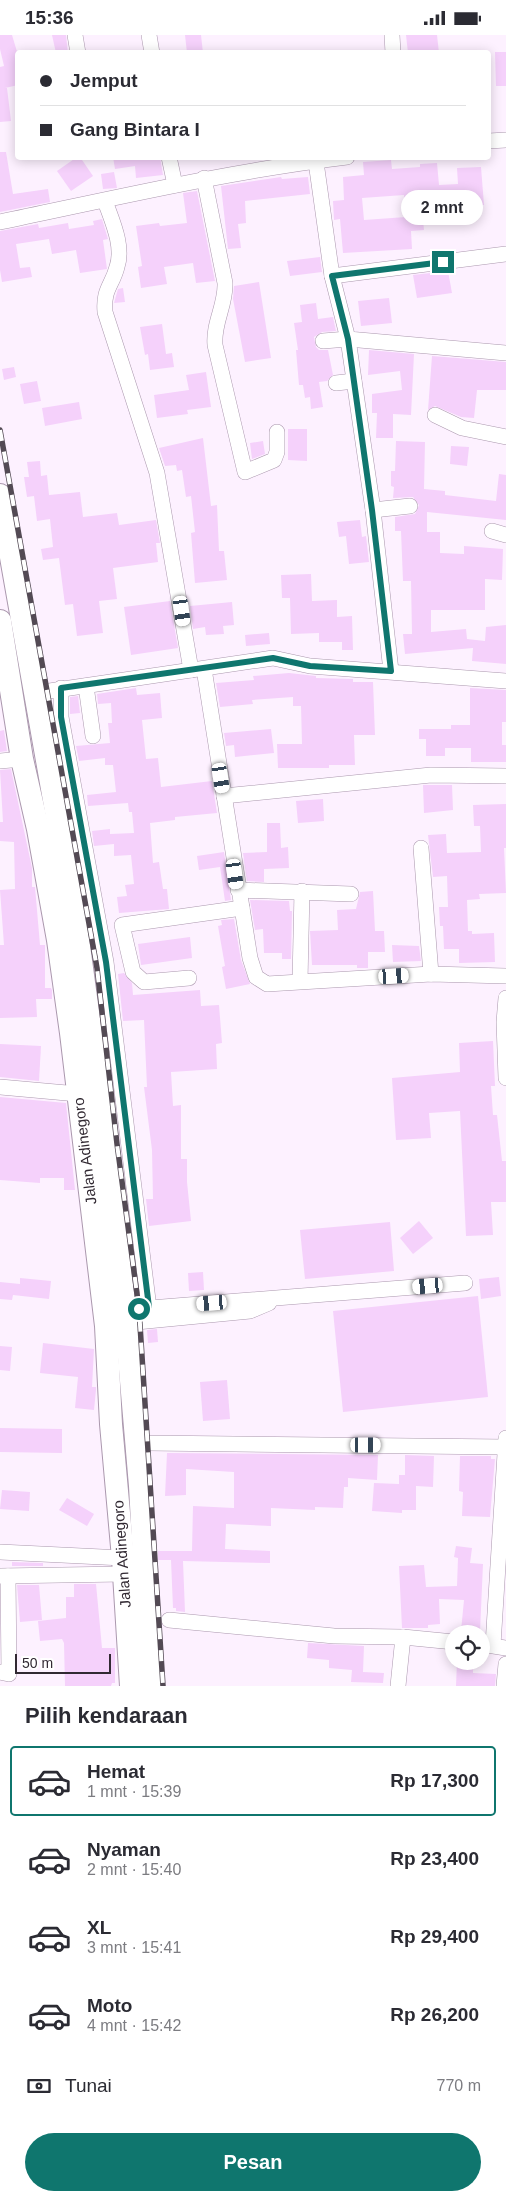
<!DOCTYPE html>
<html lang="id">
<meta charset="utf-8">
<style>
body{margin:0;font-family:Helvetica,sans-serif;background:#f2f2f3;color:#2b2b33;height:100vh;display:flex;flex-direction:column;font-size:19px;white-space:nowrap}
*{box-sizing:border-box;margin:0}
p{font-size:16px;color:#7c7c81}
.icon{flex:none;width:28px;height:28px;fill:none;stroke:currentColor;stroke-width:2;stroke-linecap:round;stroke-linejoin:round}
.map{position:relative;height:1651px;overflow:hidden}
.details{display:flex;flex-direction:column;background:#fff;flex:1}
.details>*{flex:none}
.guide{position:absolute;left:15px;top:15px;width:476px;height:110px;border-radius:5px;box-shadow:0 2px 12px #0003;display:grid;align-content:center;height:110px;padding:0 25px;background:#fff}
.fabs{position:absolute;left:445px;top:1590px;display:grid;gap:10px}
.fabs a{display:grid;place-items:center;width:45px;height:45px;border-radius:50%;background:#fff;box-shadow:0 2px 12px #0003;font-size:25px}
.scale{position:absolute;left:15px;bottom:12px;width:96px;box-sizing:border-box;padding-left:5px;border:2px solid #312932;border-top:0;font-size:14px;line-height:18px;white-space:nowrap;color:#312932;-webkit-text-stroke:4px #fff;paint-order:stroke}
.end{position:absolute;width:22px;height:22px;margin:-11px;border:6px solid #0f766e;background:#fff;box-shadow:0 0 0 2px #fff}
.from{border-radius:50%}
.bubble{position:absolute;height:35px;border-radius:18px;background:#fff;box-shadow:0 2px 12px #0003;font-size:16px;font-weight:600;line-height:35px;text-align:center}
.car{position:absolute;width:15px;height:30px;margin:-15px -8px;border-radius:6px;box-shadow:0 0 4px 1px #0007;background:linear-gradient(#fff 24%,#345 0 40%,#fff 0 76%,#345 0 86%,#fff 0)}
.guide b{display:flex;align-items:center;gap:18px;height:48px;font-size:19px}
.guide b+b{border-top:1px solid #e1e1e2}
.guide i{width:12px;height:12px;background:#2b2b33}
ul{padding:0;list-style:none}
li{display:flex;align-items:center;gap:15px;height:70px;margin:0 10px 8px;padding:0 15px;border:2px solid transparent;border-radius:5px}
li div{flex:1}
li b{display:block;font-size:19px}
li em{font-style:normal;font-weight:600}
li.selected{border-color:#0f766e}
li>.icon{width:45px;height:45px;stroke-width:1.5}
h2{padding:0 25px;font-size:22px;line-height:60px}
.pay{display:flex;align-items:center;gap:12px;height:55px;padding:0 25px;font-size:19px}
.pay p{margin-inline-start:auto}
.button{display:flex;gap:10px;margin-top:auto;padding:10px 25px}
.button a{flex:1;height:58px;border-radius:30px;background:#0f766e;color:#fff;font-size:20px;font-weight:600;line-height:58px;text-align:center}
.status{display:flex;justify-content:space-between;align-items:center;height:35px;padding:0 25px;background:#fff;direction:ltr}
.status svg{height:14px;fill:currentColor}
.map>svg:first-child{display:block}
.building{fill:#f5d1fb;fill-rule:evenodd}
.lines{fill:none;stroke-linecap:round;stroke-linejoin:round}
.minor-casing{stroke:#ab98ae;stroke-width:16}
.highway-casing{stroke:#ab98ae;stroke-width:24}
.minor{stroke:#fff;stroke-width:15}
.highway{stroke:#fff;stroke-width:22}
.rail-casing{stroke:#534a54;stroke-width:5.5}
.rail{stroke:#fff;stroke-width:4;stroke-dasharray:11;stroke-linecap:butt}
.route{stroke:#0f766e;stroke-width:6}
.labels{text-anchor:middle;stroke-width:4;stroke-linejoin:round;paint-order:stroke}
.street-label{font-size:15px;fill:#312932;stroke:#fff}
</style>
<div class="status"><b>15:36</b><svg viewBox="0 0 49 12"><path d="M0 12V9h3v3zM5 12V6h3v6zM10 12V3h3v9zM15 12V0h3v12zM26 1h20v11H26zM47 4h2v5h-2z"/></svg></div>
<div class="map">
<svg width="506" height="1651" viewBox="0 0 506 1651">
<rect width="100%" height="100%" fill="#fdf1ff"/>
<g class="building">
<polygon points="0,0 12,0 18,20 18,50 5,53 7,53 11,86 0,87 0,32 4,31 0,14"/>
<polygon points="52,0 66,0 68,18 56,18"/>
<polygon points="185,0 201,0 203,18 187,18"/>
<polygon points="406,0 437,0 439,18 408,18"/>
<polygon points="495,17 506,17 506,51 496,51"/>
<polygon points="0,117 6,117 13,159 48,154 50,167 0,177"/>
<polygon points="77,122 80,122 93,141 71,156 57,136"/>
<polygon points="113,122 160,122 163,140 136,143 135,131 115,134"/>
<path d="M391,125L392,134L420,132V129L437,128L439,150L458,149L457,133L481,132L484,170L460,171L459,164L421,167L424,195L411,196L412,214L343,218L340,184L334,185L333,166L344,165L343,142L364,140L363,127ZM404,160L406,182L364,185L362,163Z"/>
<polygon points="114,137 117,153 103,154 101,139"/>
<polygon points="281,142 282,144 308,142 310,159 245,166 246,188 238,189 241,213 228,214 221,151"/>
<polygon points="197,156 215,246 196,248 193,228 164,232 167,249 141,253 138,232 142,231 136,191 159,188 160,191 187,188 183,158"/>
<polygon points="102,184 108,204 103,205 107,234 80,238 76,215 52,219 49,204 16,209 20,233 30,232 32,242 2,247 0,235 0,196 38,189 39,193 68,188 69,194 94,190 93,186"/>
<polygon points="320,222 322,237 290,241 287,226"/>
<polygon points="448,236 452,258 417,263 413,240"/>
<polygon points="259,247 271,323 245,327 233,264 234,251"/>
<polygon points="123,253 125,267 114,268 118,254"/>
<polygon points="389,263 392,288 361,291 358,266"/>
<polygon points="316,268 318,284 333,282 336,296 322,297 314,302 316,312 319,315 328,315 333,340 327,346 319,347 323,372 311,374 310,362 305,363 303,350 299,350 296,315 298,315 294,288 302,287 300,270"/>
<polygon points="162,289 166,319 172,318 174,332 150,335 148,319 145,320 140,292"/>
<polygon points="369,315 414,319 411,380 393,379 393,403 376,403 377,378 372,378 372,359 402,355 400,336 368,340"/>
<polygon points="432,321 506,327 506,355 477,355 474,383 461,382 435,371 428,375"/>
<polygon points="14,332 16,342 4,345 2,334"/>
<polygon points="206,337 211,372 187,375 188,379 157,383 154,360 189,355 186,340"/>
<polygon points="37,346 41,366 24,369 20,349"/>
<polygon points="79,367 82,384 45,391 42,373"/>
<polygon points="288,394 307,394 307,426 288,425"/>
<polygon points="203,403 211,471 217,470 219,516 224,516 227,545 195,548 191,498 195,497 191,461 186,462 182,435 177,436 176,430 165,431 159,413"/>
<polygon points="263,406 265,419 252,424 250,408"/>
<polygon points="396,406 425,407 424,454 445,456 445,460 496,466 499,439 506,440 506,485 427,477 427,497 440,497 440,518 464,519 464,511 503,514 502,545 485,544 485,575 431,575 431,597 466,594 467,604 485,606 486,592 506,590 506,629 472,626 473,613 405,619 403,599 412,599 411,546 403,546 401,496 395,496 395,482 415,479 419,470 413,462 393,463 394,452 391,451 391,436 395,436"/>
<polygon points="451,411 469,412 467,431 450,429"/>
<polygon points="40,426 41,441 47,440 49,460 80,457 83,482 117,478 119,490 156,485 160,508 156,508 158,527 113,533 117,564 99,566 103,598 77,601 73,569 65,570 59,523 43,525 41,514 53,512 50,484 37,486 34,461 27,462 24,442 29,442 27,427"/>
<polygon points="360,485 362,502 366,501 369,527 349,529 346,501 339,502 337,487"/>
<polygon points="311,539 312,566 337,565 337,582 352,581 353,615 342,615 342,607 319,607 319,598 291,599 290,563 282,563 281,540"/>
<polygon points="170,566 178,613 131,620 124,572"/>
<polygon points="232,567 234,590 223,591 224,599 206,600 205,592 193,594 190,571"/>
<polygon points="269,598 270,609 246,611 245,600"/>
<polygon points="289,638 316,641 316,643 353,644 353,647 373,647 375,700 354,700 355,730 329,730 329,733 278,733 277,709 302,709 301,671 293,671 293,662 252,665 253,669 220,672 216,648 254,645 253,641"/>
<polygon points="136,653 137,660 160,658 162,683 142,685 146,724 158,723 161,752 212,746 217,778 175,782 175,785 150,788 153,828 159,827 163,854 167,854 169,874 119,878 117,862 127,861 125,850 134,849 131,820 114,821 114,809 94,811 92,796 110,794 110,799 134,798 132,777 129,777 128,768 88,771 87,760 116,757 113,730 105,730 105,723 79,726 76,711 110,708 108,688 112,688 111,668 98,669 97,659"/>
<polygon points="470,653 506,655 506,687 502,687 502,710 506,710 506,727 471,727 471,713 445,713 445,721 426,721 426,704 419,704 419,694 451,694 451,690 470,690"/>
<polygon points="78,661 80,678 70,679 70,662"/>
<polygon points="271,694 274,718 235,722 234,710 226,711 224,698"/>
<polygon points="4,695 7,716 0,717 0,696"/>
<polygon points="11,734 32,833 32,852 35,852 40,910 45,910 45,953 51,953 52,955 52,964 36,964 37,982 0,983 0,910 4,910 0,855 15,854 14,807 0,806 0,787 3,787 0,735"/>
<polygon points="423,750 452,750 453,775 424,778"/>
<polygon points="323,764 324,786 298,788 296,766"/>
<polygon points="506,769 506,813 504,813 506,858 479,859 480,864 467,865 468,896 472,896 472,899 494,898 495,927 459,928 459,914 444,914 443,891 440,891 439,872 448,872 447,841 433,842 428,800 446,799 447,818 481,817 480,791 474,791 473,770"/>
<polygon points="267,788 280,788 281,813 288,812 289,833 264,834 264,847 247,846 243,818 267,817"/>
<polygon points="224,817 231,865 225,866 220,832 199,835 197,821"/>
<polygon points="373,856 375,896 384,896 385,917 368,917 368,933 357,933 357,930 312,930 310,896 338,895 337,875 356,874 360,857"/>
<polygon points="250,865 289,866 290,876 292,876 291,924 282,924 282,918 264,918 263,894 255,895"/>
<polygon points="234,884 241,925 250,949 226,954 222,932 225,931 218,891 222,890 221,885"/>
<polygon points="190,902 192,923 141,930 138,909"/>
<polygon points="392,910 419,911 421,926 393,927"/>
<polygon points="124,938 132,948 133,960 200,955 201,971 219,970 222,1008 216,1009 217,1034 171,1037 173,1071 181,1070 181,1124 187,1124 187,1147 191,1186 149,1191 146,1164 153,1164 152,1115 144,1052 147,1052 144,985 123,986 118,939"/>
<polygon points="493,1006 495,1051 491,1051 493,1080 497,1080 502,1126 506,1126 506,1167 491,1167 493,1200 466,1201 460,1076 429,1078 431,1103 396,1105 392,1043 460,1037 459,1008"/>
<polygon points="0,1009 41,1011 39,1046 0,1042"/>
<polygon points="0,1062 66,1068 75,1155 64,1155 64,1143 40,1143 40,1148 0,1145"/>
<polygon points="419,1186 433,1203 413,1219 400,1203"/>
<polygon points="390,1187 394,1236 305,1244 300,1195"/>
<polygon points="203,1237 204,1255 189,1256 188,1238"/>
<polygon points="499,1242 501,1261 481,1264 479,1244"/>
<polygon points="20,1243 51,1246 49,1264 13,1260 12,1265 0,1264 0,1247 20,1249"/>
<polygon points="478,1261 488,1362 343,1377 333,1276"/>
<polygon points="157,1294 158,1307 148,1308 147,1295"/>
<polygon points="43,1308 94,1314 92,1352 96,1352 96,1355 94,1375 75,1373 78,1342 40,1338"/>
<polygon points="0,1311 12,1312 10,1336 0,1335"/>
<polygon points="227,1345 230,1384 203,1386 200,1347"/>
<polygon points="0,1393 62,1394 62,1418 0,1417"/>
<polygon points="167,1418 378,1420 377,1445 348,1443 348,1452 344,1452 343,1473 315,1472 315,1475 271,1473 271,1491 226,1489 225,1514 270,1516 270,1528 183,1526 185,1577 176,1576 176,1573 173,1573 171,1525 158,1525 158,1516 192,1516 193,1471 234,1473 234,1437 186,1434 186,1460 165,1461"/>
<polygon points="405,1420 434,1421 433,1452 416,1451 416,1475 402,1475 402,1478 372,1476 374,1448 399,1449 399,1440 405,1440"/>
<polygon points="460,1421 491,1421 491,1424 495,1424 490,1482 462,1481 463,1457 459,1456"/>
<polygon points="2,1455 30,1457 29,1476 0,1474"/>
<polygon points="67,1463 94,1479 87,1491 59,1475"/>
<polygon points="456,1511 472,1513 470,1528 483,1529 480,1597 461,1596 464,1565 439,1564 440,1589 428,1590 428,1593 402,1593 399,1531 424,1530 426,1552 457,1551 458,1523 454,1522"/>
<polygon points="12,1527 43,1528 43,1531 12,1531"/>
<polygon points="74,1549 96,1549 102,1613 115,1613 115,1648 112,1648 111,1651 65,1651 64,1608 62,1604 40,1606 38,1586 66,1583 66,1562 74,1562"/>
<polygon points="17,1550 39,1550 42,1585 20,1587"/>
<polygon points="308,1608 364,1611 363,1637 384,1638 383,1648 351,1647 352,1635 329,1633 329,1625 307,1623"/>
<polygon points="457,1626 473,1626 473,1638 496,1639 495,1651 456,1651"/>
</g>
<g class="lines">
<defs>
<g id="minor">
<polyline points="75,0 78,18"/>
<polyline points="149,0 152,18"/>
<polyline points="392,0 393,18"/>
<polyline points="489,106 506,105"/>
<polyline points="169,122 175,150"/>
<polyline points="316,127 332,241 348,304 506,318"/>
<path d="M204,143L225,248C226,270 213,288 215,310L245,437L274,425L277,417V397"/>
<path d="M105,166C112,186 124,211 117,232C112,251 103,254 105,277L157,438L191,635"/>
<path d="M0,187C115,163 230,136 347,122"/>
<polyline points="332,241 506,219"/>
<polyline points="323,306 348,304 373,475 391,636"/>
<polyline points="336,348 354,346"/>
<polyline points="435,380 462,393 506,402"/>
<polyline points="373,475 410,471"/>
<polyline points="492,496 506,500"/>
<polyline points="204,634 250,923 256,942 267,949 431,939 506,941"/>
<polyline points="86,651 93,701"/>
<polyline points="61,653 61,682 106,927 149,1273"/>
<polyline points="36,658 273,623 310,631 506,646"/>
<polyline points="0,726 22,724"/>
<polyline points="224,761 431,740 506,741"/>
<polyline points="421,813 431,939"/>
<polyline points="238,855 351,859"/>
<polyline points="189,943 144,947 133,937 122,890 242,873"/>
<polyline points="300,946 302,856"/>
<polyline points="506,963 504,987 506,1043"/>
<polyline points="0,1052 78,1059"/>
<polyline points="125,1275 465,1248"/>
<polyline points="126,1288 250,1276 269,1268"/>
<polyline points="135,1405 148,1408 505,1412"/>
<polyline points="0,1517 123,1523"/>
<polyline points="0,1541 123,1539"/>
<polyline points="169,1585 334,1601 403,1602 454,1607"/>
<polyline points="481,1609 506,1613"/>
<polyline points="493,1610 506,1403"/>
<polyline points="0,1637 9,1639 8,1541"/>
<polyline points="398,1651 403,1602"/>
<polyline points="504,1651 506,1629"/>
</g>
<g id="highway">
<polyline points="0,460 76,889 99,1058 125,1275 140,1451 151,1651"/>
<polyline points="0,586 22,724 38,794 58,905 71,998 106,1291 111,1389 123,1523 131,1651"/>
</g>
</defs>
<use href="#minor" class="minor-casing"/>
<use href="#highway" class="highway-casing"/>
<use href="#minor" class="minor"/>
<use href="#highway" class="highway"/>
<defs>
<polyline id="rail" points="0,395 97,933 117,1109 139,1274 163,1651"/>
</defs>
<use href="#rail" class="rail-casing"/>
<use href="#rail" class="rail"/>
</g>
<g class="lines">
<polyline class="route" points="139,1274 149,1272 106,927 61,682 61,653 273,623 310,631 391,636 372,475 348,304 332,241 443,227"/>
</g>
<g class="labels">
<g class="street-label">
<text transform="translate(85 1116) rotate(-97)" y="5">Jalan Adinegoro</text>
<text transform="translate(122 1519) rotate(-94)" y="5">Jalan Adinegoro</text>
</g>
</g>
</svg>
<div class="fabs">
<a><svg class="icon" aria-label="locate" viewBox="0 0 24 24"><circle cx="12" cy="12" r="6"/><path d="M12 2v4M12 18v4M2 12h4M18 12h4"/></svg></a>
</div>
<div class="scale">50 m</div>
<i class="end from" style="left:139px;top:1274px"></i>
<i class="end" style="left:443px;top:227px"></i>
<div class="bubble" style="left:401px;top:155px;width:82px">2 mnt</div>
<i class="car" style="left:182px;top:576px;rotate:172deg"></i>
<i class="car" style="left:221px;top:743px;rotate:171deg"></i>
<i class="car" style="left:235px;top:839px;rotate:172deg"></i>
<i class="car" style="left:394px;top:941px;rotate:87deg"></i>
<i class="car" style="left:428px;top:1251px;rotate:265deg"></i>
<i class="car" style="left:212px;top:1268px;rotate:266deg"></i>
<i class="car" style="left:366px;top:1410px;rotate:90deg"></i>
<div class="guide">
<b><i class="from"></i>Jemput</b>
<b><i></i>Gang Bintara I</b>
</div>
</div>
<section class="details">
<h2>Pilih kendaraan</h2>
<ul>
<li class="selected"><svg class="icon" aria-label="car" viewBox="0 0 24 24"><path d="M5 17H2v-5l4-1 3-4h7l3 4 3 1v5h-3M9 17h6M6 11h13"/><circle cx="7" cy="17" r="2"/><circle cx="17" cy="17" r="2"/></svg><div><b>Hemat</b><p>1 mnt · 15:39</p></div><em>Rp 17,300</em></li>
<li><svg class="icon" aria-label="car" viewBox="0 0 24 24"><path d="M5 17H2v-5l4-1 3-4h7l3 4 3 1v5h-3M9 17h6M6 11h13"/><circle cx="7" cy="17" r="2"/><circle cx="17" cy="17" r="2"/></svg><div><b>Nyaman</b><p>2 mnt · 15:40</p></div><em>Rp 23,400</em></li>
<li><svg class="icon" aria-label="car" viewBox="0 0 24 24"><path d="M5 17H2v-5l4-1 3-4h7l3 4 3 1v5h-3M9 17h6M6 11h13"/><circle cx="7" cy="17" r="2"/><circle cx="17" cy="17" r="2"/></svg><div><b>XL</b><p>3 mnt · 15:41</p></div><em>Rp 29,400</em></li>
<li><svg class="icon" aria-label="car" viewBox="0 0 24 24"><path d="M5 17H2v-5l4-1 3-4h7l3 4 3 1v5h-3M9 17h6M6 11h13"/><circle cx="7" cy="17" r="2"/><circle cx="17" cy="17" r="2"/></svg><div><b>Moto</b><p>4 mnt · 15:42</p></div><em>Rp 26,200</em></li>
</ul>
<div class="pay"><svg class="icon" aria-label="cash" viewBox="0 0 24 24"><path d="M3 7h18v10H3z"/><circle cx="12" cy="12" r="2"/></svg>Tunai<p>770 m</p></div>
<div class="button"><a>Pesan</a></div>
</section>
